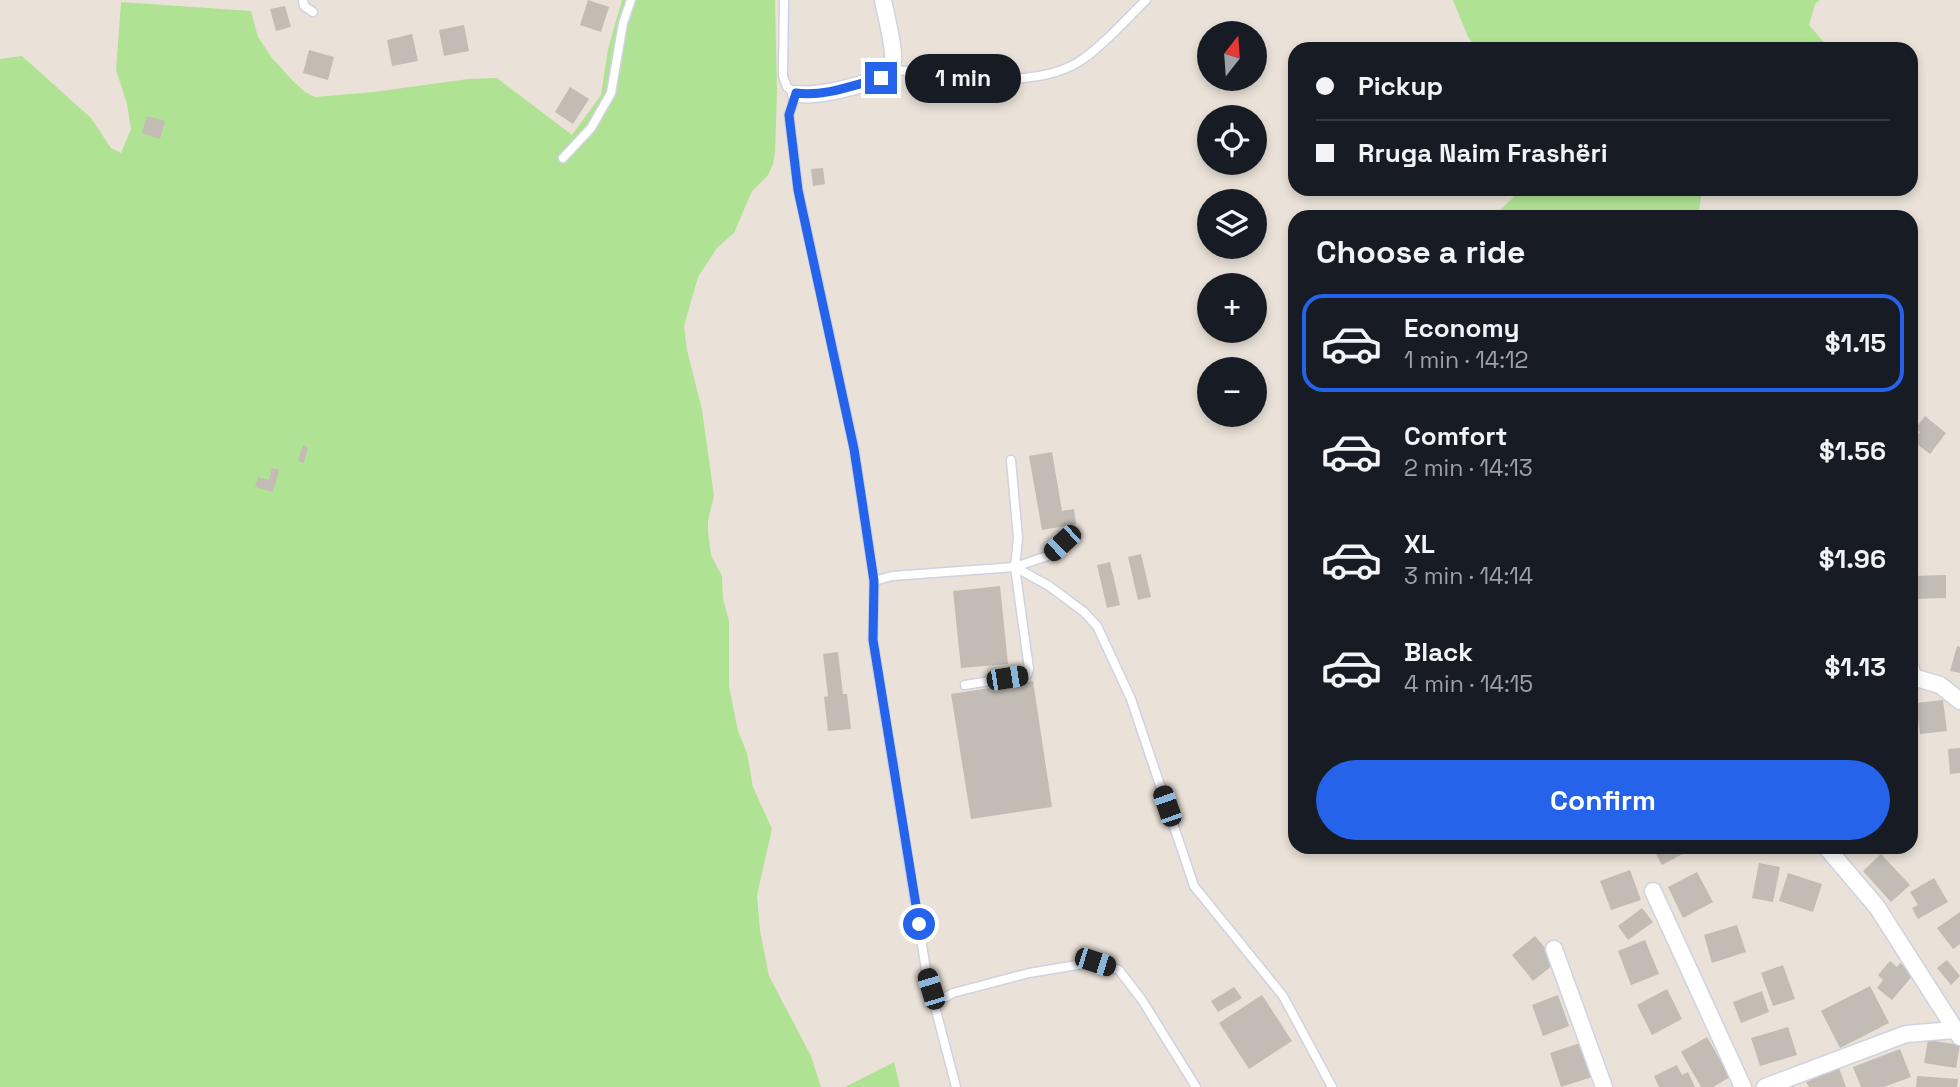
<!DOCTYPE html>
<meta charset="utf-8">
<style>
body{margin:0;font-family:"Space Grotesk",sans-serif;background:#242831;color:#f1f3f6;height:100vh;display:flex;flex-direction:column;font-size:26px;white-space:nowrap}
*{box-sizing:border-box;margin:0}
p{font-size:23px;color:#9ea1a6}
.icon{flex:none;width:38px;height:38px;fill:none;stroke:currentColor;stroke-width:2;stroke-linecap:round;stroke-linejoin:round}
.map{position:relative;flex:1;overflow:hidden}
.details{position:absolute;left:1288px;top:210px;width:630px;height:644px;display:flex;flex-direction:column;background:#171b24;border-radius:21px;box-shadow:0 4px 10px #0003}
.details>*{flex:none}
.hud{position:absolute;left:1288px;top:42px;width:630px;height:154px;border-radius:21px;box-shadow:0 4px 10px #0003;display:grid;align-content:center;height:154px;padding:0 28px;background:#171b24}
.needle{width:46px;rotate:17deg}
.buttons{position:absolute;left:1197px;top:21px;display:grid;gap:14px}
.buttons a{display:grid;place-items:center;width:70px;height:70px;border-radius:50%;background:#171b24;box-shadow:0 4px 10px #0003;font-size:35px}
.end{position:absolute;width:32px;height:32px;margin:-16px;border:9px solid #2563eb;background:#fff;box-shadow:0 0 0 4px #fff}
.from{border-radius:50%}
.bubble{position:absolute;height:49px;border-radius:24px;background:#171b24;box-shadow:0 4px 10px #0003;font-size:23px;font-weight:600;line-height:49px;text-align:center}
.car{position:absolute;width:21px;height:42px;margin:-21px -10px;border-radius:9px;box-shadow:0 0 5px 2px #0007;background:linear-gradient(#222 24%,#8ab4d8 0 40%,#222 0 76%,#8ab4d8 0 86%,#222 0)}
.hud b{display:flex;align-items:center;gap:24px;height:66px;font-size:26px}
.hud b+b{border-top:2px solid #363941}
.hud i{width:18px;height:18px;background:#f1f3f6}
ul{padding:0;list-style:none}
li{display:flex;align-items:center;gap:21px;height:98px;margin:0 14px 10px;padding:0 14px;border:4px solid transparent;border-radius:21px}
li div{flex:1}
li b{display:block;font-size:26px}
li em{font-style:normal;font-weight:600}
li.current{border-color:#2563eb}
li>.icon{width:63px;height:63px;stroke-width:1.5}
h2{padding:0 28px;font-size:32px;line-height:84px}
.button{display:flex;gap:14px;margin-top:auto;padding:14px 28px}
.button a{flex:1;height:80px;border-radius:42px;background:#2563eb;color:#fff;font-size:28px;font-weight:600;line-height:80px;text-align:center}
.map>svg:first-child{display:block}
.green{fill:#b0e294}
.building{fill:#c2bcb5}
.lines{fill:none;stroke-linecap:round;stroke-linejoin:round}
.lane-casing{stroke:#ced2e1;stroke-width:11}
.street-casing{stroke:#ced2e1;stroke-width:19}
.lane{stroke:#fff;stroke-width:8}
.street{stroke:#fff;stroke-width:16}
.route{stroke:#2563eb;stroke-width:9}
</style>
<div class="map">
<svg width="1960" height="1087" viewBox="0 0 1960 1087">
<rect width="100%" height="100%" fill="#eae2d8"/>
<g class="green">
<polygon points="622,0 775,0 777,93 775,152 773,164 768,175 752,191 734,233 717,248 698,277 684,326 687,350 702,410 714,496 708,520 708,532 711,555 722,576 723,599 729,621 729,686 738,731 747,753 753,787 772,829 757,895 760,931 769,976 811,1056 821,1087 0,1087 0,59 22,56 91,118 111,148 121,153 131,129 127,104 116,70 121,2 251,11 258,37 272,58 293,81 305,92 315,97 374,92 468,79 497,78 572,135 601,95 608,49"/>
<polygon points="1453,0 1820,0 1815,4 1809,25 1830,49 1478,49 1468,37"/>
<polygon points="1517,189 1714,189 1701,197 1698,217 1493,217 1515,196"/>
<polygon points="894,1062 900,1087 845,1087"/>
</g>
<g class="building">
<polygon points="588,0 609,7 601,32 580,25"/>
<polygon points="285,6 291,27 276,31 270,9"/>
<polygon points="464,25 469,51 444,56 439,30"/>
<polygon points="412,34 418,61 392,66 387,40"/>
<polygon points="309,50 334,57 328,80 303,73"/>
<polygon points="570,87 589,99 573,124 555,112"/>
<polygon points="147,116 165,121 160,139 142,133"/>
<polygon points="823,168 825,184 813,186 811,169"/>
<polygon points="1925,416 1946,433 1930,454 1913,441 1920,432 1915,429"/>
<polygon points="303,445 308,447 304,463 298,461"/>
<polygon points="1052,452 1062,511 1074,509 1076,524 1042,530 1029,456"/>
<polygon points="272,468 279,470 273,492 255,487 258,477 269,480"/>
<polygon points="1141,554 1151,597 1138,600 1128,557"/>
<polygon points="1110,562 1120,605 1107,608 1097,565"/>
<polygon points="1946,575 1946,598 1911,599 1911,576"/>
<polygon points="1000,586 1008,664 961,668 953,591"/>
<polygon points="1957,646 1960,647 1960,673 1950,671"/>
<polygon points="838,652 843,694 847,694 851,729 828,731 824,697 828,696 823,654"/>
<polygon points="1033,681 1052,807 971,819 951,694"/>
<polygon points="1943,700 1947,731 1920,734 1916,703"/>
<polygon points="1960,748 1960,773 1950,774 1948,749"/>
<polygon points="1652,847 1686,847 1688,851 1662,865"/>
<polygon points="1844,847 1858,847 1851,854"/>
<polygon points="1881,854 1910,885 1891,902 1863,871"/>
<polygon points="1759,863 1780,867 1773,902 1752,898"/>
<polygon points="1630,870 1641,900 1611,910 1600,881"/>
<polygon points="1697,872 1713,902 1683,918 1668,887"/>
<polygon points="1788,873 1822,884 1813,912 1779,901"/>
<polygon points="1934,878 1948,902 1918,919 1912,908 1918,905 1910,892"/>
<polygon points="1642,908 1653,922 1628,940 1618,926"/>
<polygon points="1960,912 1960,944 1953,949 1937,928"/>
<polygon points="1737,925 1746,952 1712,963 1704,935"/>
<polygon points="1535,936 1557,962 1533,981 1512,955"/>
<polygon points="1645,940 1659,974 1631,985 1618,951"/>
<polygon points="1947,960 1960,976 1951,985 1937,968"/>
<polygon points="1890,961 1897,967 1900,963 1914,974 1892,1000 1877,988 1883,980 1878,975"/>
<polygon points="1783,965 1795,999 1773,1006 1761,973"/>
<polygon points="1870,986 1889,1023 1840,1048 1821,1011"/>
<polygon points="1234,987 1242,998 1218,1012 1211,1001"/>
<polygon points="1667,989 1682,1019 1652,1035 1637,1005"/>
<polygon points="1762,991 1769,1012 1741,1023 1733,1002"/>
<polygon points="1262,995 1292,1041 1249,1069 1219,1023"/>
<polygon points="1558,995 1569,1026 1543,1036 1532,1005"/>
<polygon points="1788,1027 1797,1055 1760,1066 1751,1038"/>
<polygon points="1707,1037 1730,1077 1713,1087 1701,1087 1681,1052"/>
<polygon points="1928,1040 1960,1045 1956,1068 1924,1063"/>
<polygon points="1580,1043 1592,1077 1561,1087 1550,1053"/>
<polygon points="1900,1049 1911,1077 1884,1087 1861,1087 1853,1067"/>
<polygon points="1677,1065 1682,1075 1688,1072 1695,1087 1659,1087 1654,1076"/>
<polygon points="1839,1068 1846,1087 1809,1087 1806,1082"/>
<polygon points="1917,1076 1958,1079 1957,1087 1916,1087"/>
</g>
<g class="lines">
<defs>
<g id="lane">
<polyline points="303,0 304,6 313,12"/>
<polyline points="784,0 783,76 787,87 796,94 789,115 798,189 854,448 874,581 873,640 927,976 956,1087"/>
<path d="M894,70C949,74 1035,93 1083,59C1106,43 1125,20 1146,0"/>
<polyline points="563,158 591,128 611,93 623,23 631,0"/>
<polyline points="1015,567 1050,555 1075,532"/>
<polyline points="874,581 892,576 1015,567 1049,586 1084,612 1097,626 1131,699 1194,886 1283,996 1332,1087"/>
<polyline points="965,685 1027,675 1029,669 1015,567 1018,538 1011,460"/>
<polyline points="935,1003 953,993 1029,973 1095,962 1119,970 1142,1000 1196,1087"/>
</g>
<g id="street">
<path d="M796,94C826,97 860,84 889,76C900,62 886,18 883,0"/>
<polyline points="1911,669 1913,677 1940,685 1960,701"/>
<polyline points="1826,847 1877,907 1960,1037"/>
<polyline points="1653,891 1743,1087"/>
<polyline points="1554,949 1604,1087"/>
<polyline points="1765,1087 1906,1034 1954,1030"/>
</g>
</defs>
<use href="#lane" class="lane-casing"/>
<use href="#street" class="street-casing"/>
<use href="#lane" class="lane"/>
<use href="#street" class="street"/>
</g>
<g class="lines">
<path class="route" d="M881,78C854,85 824,97 796,93L789,115L798,190L854,449L862,501L874,581L873,640L919,924"/>
</g>
</svg>
<div class="buttons">
<a><svg class="needle" viewBox="-14 -14 28 28"><path d="M0-13l5 13h-10z" fill="#e53935"/><path d="M0 13l5-13h-10z" fill="#9ea1a6"/></svg></a>
<a><svg class="icon" aria-label="locate" viewBox="0 0 24 24"><circle cx="12" cy="12" r="6"/><path d="M12 2v4M12 18v4M2 12h4M18 12h4"/></svg></a>
<a><svg class="icon" aria-label="layers" viewBox="0 0 24 24"><path d="M12 4l9 5-9 5-9-5zM3 14l9 5 9-5"/></svg></a>
<a>+</a>
<a>−</a>
</div>
<i class="end from" style="left:919px;top:924px"></i>
<i class="end" style="left:881px;top:78px"></i>
<div class="bubble" style="left:905px;top:54px;width:116px">1 min</div>
<i class="car" style="left:1062px;top:543px;rotate:227deg"></i>
<i class="car" style="left:1007px;top:678px;rotate:81deg"></i>
<i class="car" style="left:1167px;top:806px;rotate:341deg"></i>
<i class="car" style="left:1095px;top:962px;rotate:108deg"></i>
<i class="car" style="left:931px;top:989px;rotate:343deg"></i>
<div class="hud">
<b><i class="from"></i>Pickup</b>
<b><i></i>Rruga Naim Frashëri</b>
</div>
<section class="details">
<h2>Choose a ride</h2>
<ul>
<li class="current"><svg class="icon" aria-label="car" viewBox="0 0 24 24"><path d="M5 17H2v-5l4-1 3-4h7l3 4 3 1v5h-3M9 17h6M6 11h13"/><circle cx="7" cy="17" r="2"/><circle cx="17" cy="17" r="2"/></svg><div><b>Economy</b><p>1 min · 14:12</p></div><em>$1.15</em></li>
<li><svg class="icon" aria-label="car" viewBox="0 0 24 24"><path d="M5 17H2v-5l4-1 3-4h7l3 4 3 1v5h-3M9 17h6M6 11h13"/><circle cx="7" cy="17" r="2"/><circle cx="17" cy="17" r="2"/></svg><div><b>Comfort</b><p>2 min · 14:13</p></div><em>$1.56</em></li>
<li><svg class="icon" aria-label="car" viewBox="0 0 24 24"><path d="M5 17H2v-5l4-1 3-4h7l3 4 3 1v5h-3M9 17h6M6 11h13"/><circle cx="7" cy="17" r="2"/><circle cx="17" cy="17" r="2"/></svg><div><b>XL</b><p>3 min · 14:14</p></div><em>$1.96</em></li>
<li><svg class="icon" aria-label="car" viewBox="0 0 24 24"><path d="M5 17H2v-5l4-1 3-4h7l3 4 3 1v5h-3M9 17h6M6 11h13"/><circle cx="7" cy="17" r="2"/><circle cx="17" cy="17" r="2"/></svg><div><b>Black</b><p>4 min · 14:15</p></div><em>$1.13</em></li>
</ul>
<div class="button"><a>Confirm</a></div>
</section>
</div>
